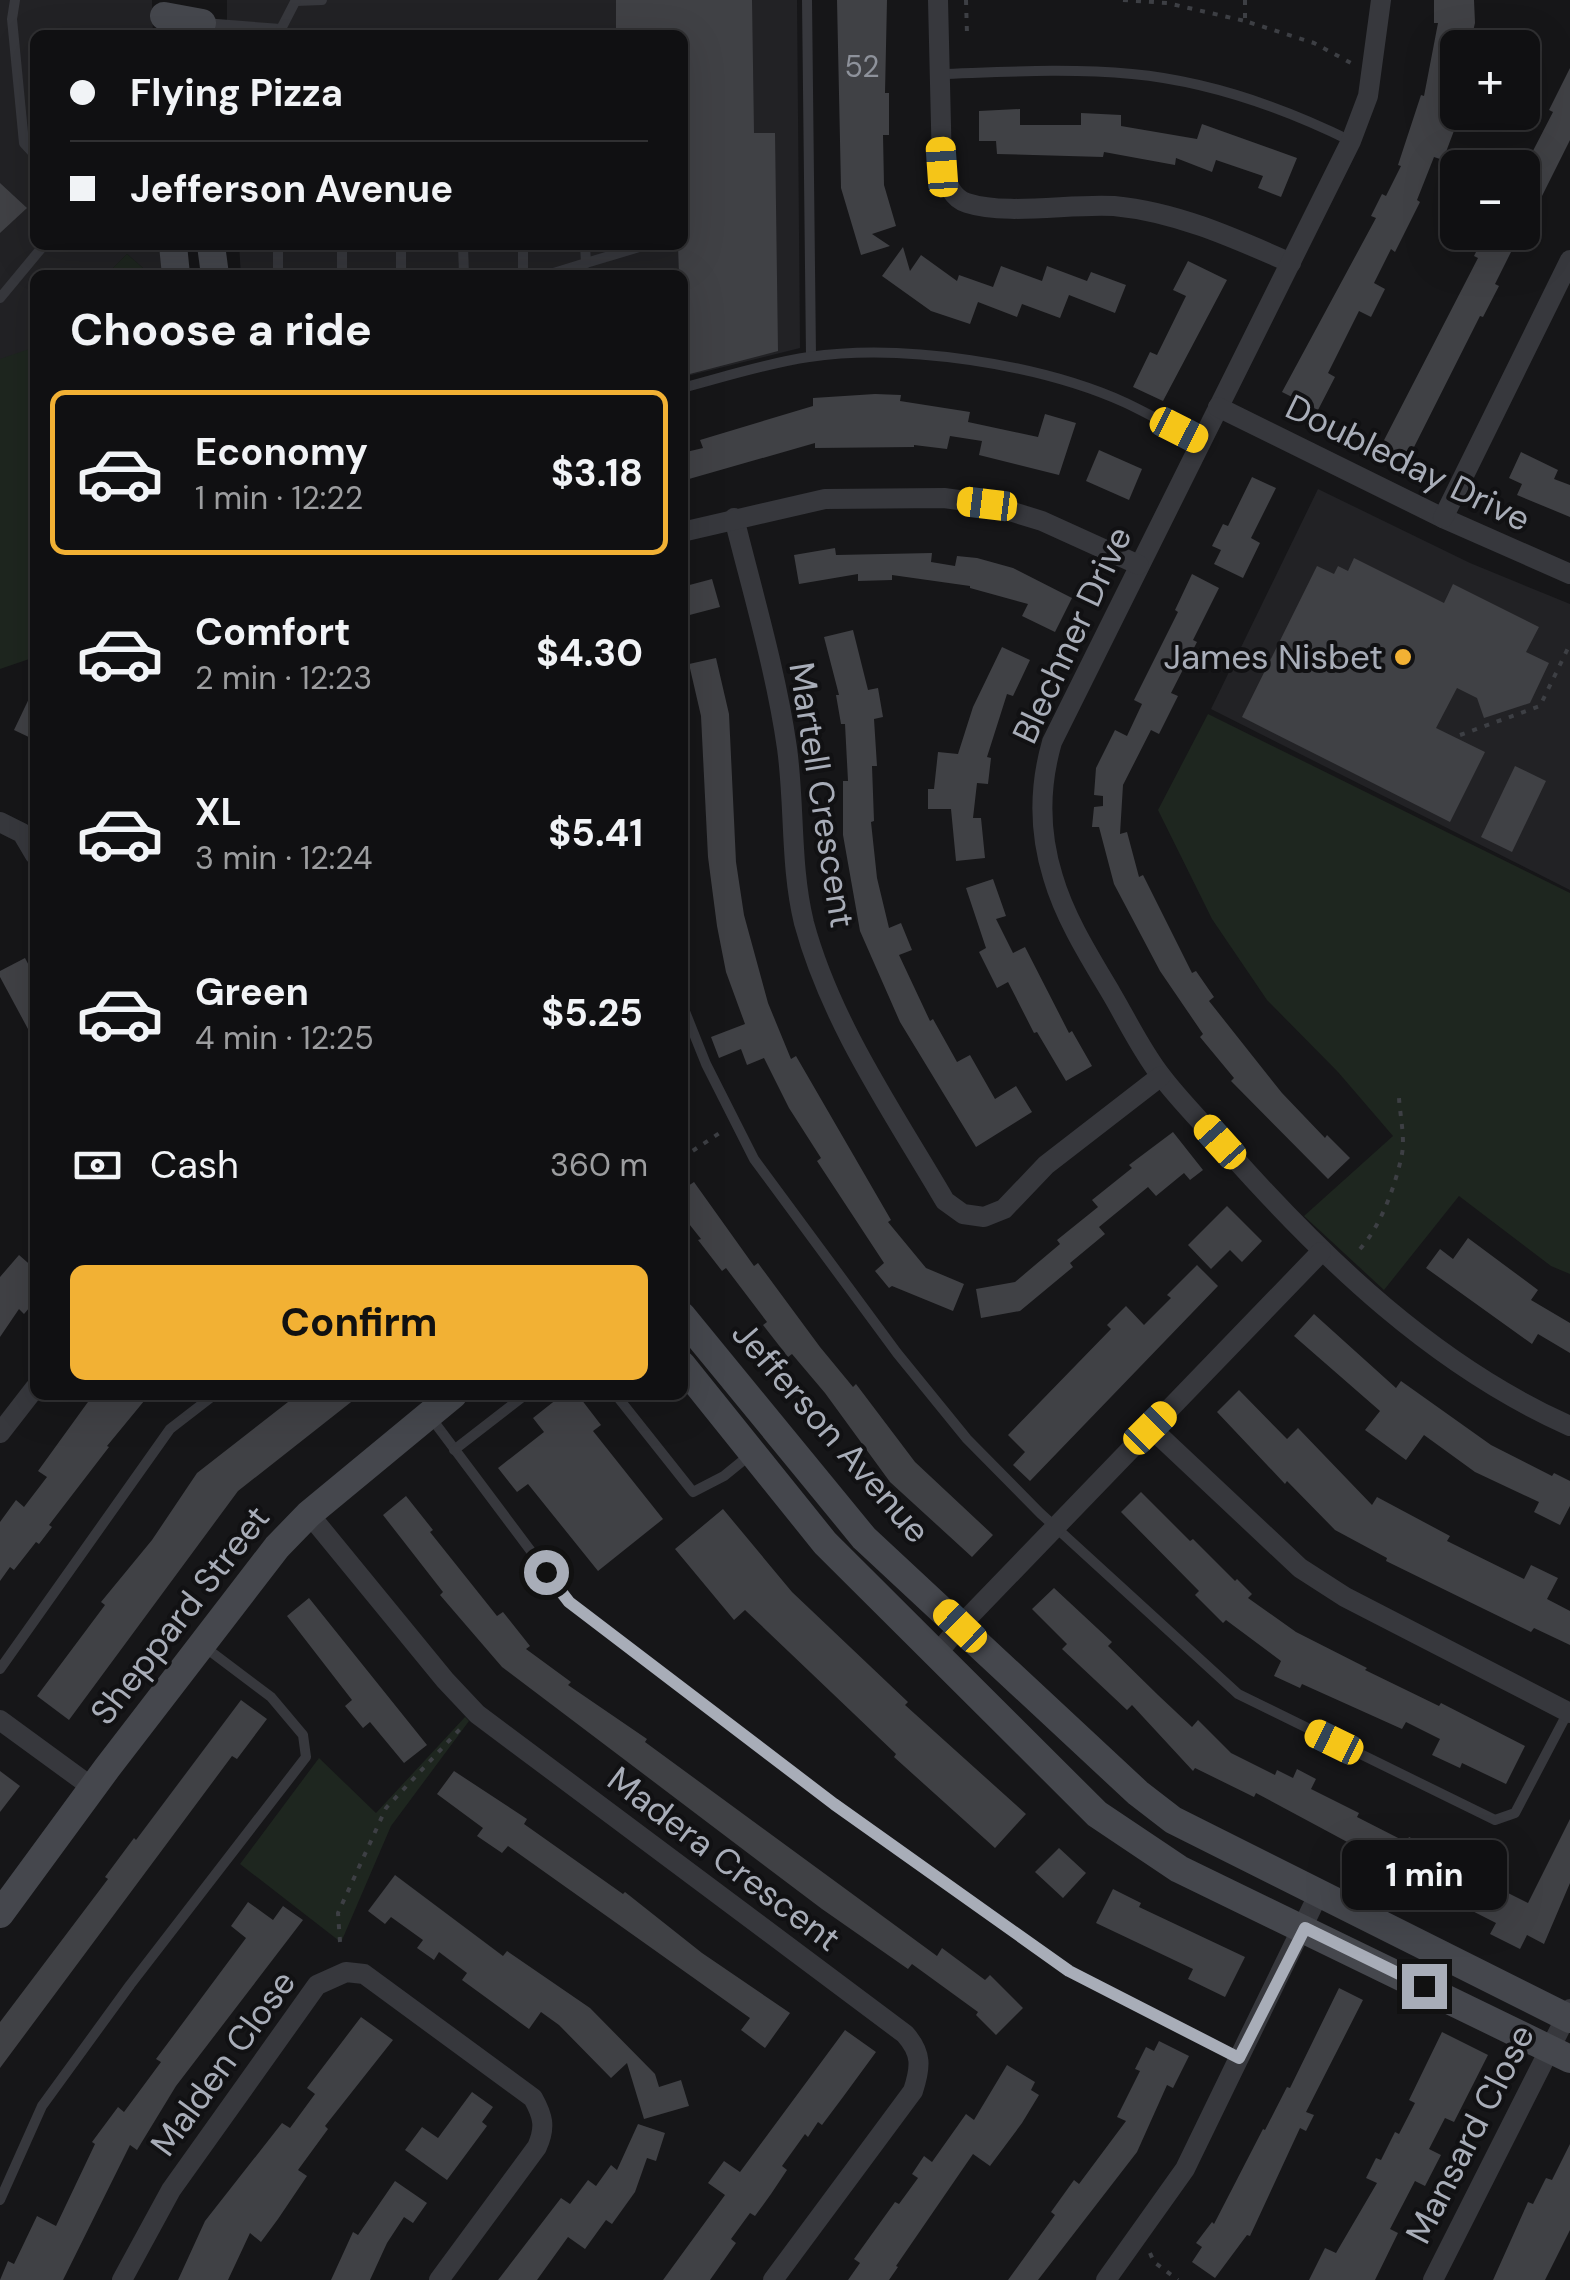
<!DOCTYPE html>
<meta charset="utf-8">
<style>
body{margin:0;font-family:"DM Sans",sans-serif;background:#1e1e20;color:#f1f3f6;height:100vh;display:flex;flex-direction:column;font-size:38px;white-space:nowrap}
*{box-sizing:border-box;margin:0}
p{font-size:32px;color:#9c9d9f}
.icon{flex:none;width:55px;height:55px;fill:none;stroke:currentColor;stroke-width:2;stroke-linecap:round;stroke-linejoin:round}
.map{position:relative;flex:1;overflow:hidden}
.panel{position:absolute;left:30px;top:270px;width:658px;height:1130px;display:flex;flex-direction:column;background:#101012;border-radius:15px;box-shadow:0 10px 40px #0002,0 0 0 2px #303032}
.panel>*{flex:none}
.top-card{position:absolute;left:30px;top:30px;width:658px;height:220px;border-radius:15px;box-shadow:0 10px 40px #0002,0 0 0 2px #303032;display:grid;align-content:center;height:220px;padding:0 40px;background:#101012}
.fabs{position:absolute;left:1440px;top:30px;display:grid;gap:20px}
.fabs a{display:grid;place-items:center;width:100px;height:100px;border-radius:15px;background:#101012;box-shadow:0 10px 40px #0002,0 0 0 2px #303032;font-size:50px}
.end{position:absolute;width:45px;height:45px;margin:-22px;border:12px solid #a8adb8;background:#111;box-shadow:0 0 0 5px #111}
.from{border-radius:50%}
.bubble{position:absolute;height:70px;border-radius:15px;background:#101012;box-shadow:0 10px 40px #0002,0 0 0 2px #303032;font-size:32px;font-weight:700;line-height:70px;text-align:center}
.car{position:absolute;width:30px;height:60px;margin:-30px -15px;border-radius:12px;box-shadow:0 0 8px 2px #0007;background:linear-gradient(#f5c518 24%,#345 0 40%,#f5c518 0 76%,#345 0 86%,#f5c518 0)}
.top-card b{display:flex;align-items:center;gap:35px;height:95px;font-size:38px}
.top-card b+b{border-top:2px solid #303032}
.top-card i{width:25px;height:25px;background:#f1f3f6}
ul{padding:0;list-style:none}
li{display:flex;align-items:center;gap:30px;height:165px;margin:0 20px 15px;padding:0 20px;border:5px solid transparent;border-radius:15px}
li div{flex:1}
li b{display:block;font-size:38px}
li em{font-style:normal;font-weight:700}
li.current{border-color:#f2b134}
li>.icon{width:90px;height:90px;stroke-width:1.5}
h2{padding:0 40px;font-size:45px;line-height:120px}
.pay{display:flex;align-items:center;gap:25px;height:110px;padding:0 40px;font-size:38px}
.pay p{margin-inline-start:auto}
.button{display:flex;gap:20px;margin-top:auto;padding:20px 40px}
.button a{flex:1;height:115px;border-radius:15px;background:#f2b134;color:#111;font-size:40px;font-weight:700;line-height:115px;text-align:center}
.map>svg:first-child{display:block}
.built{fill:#222225}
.green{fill:#1e261f}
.building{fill:#404145}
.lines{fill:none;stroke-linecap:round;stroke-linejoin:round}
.path{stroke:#3d3f44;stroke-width:4;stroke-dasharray:5 8;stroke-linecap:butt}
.lane{stroke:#37383d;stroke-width:10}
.street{stroke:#37383d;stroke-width:20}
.secondary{stroke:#45474d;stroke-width:28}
.route{stroke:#a8adb8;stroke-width:12}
.poi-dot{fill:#f2b134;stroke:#111113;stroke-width:4}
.labels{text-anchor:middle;stroke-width:8;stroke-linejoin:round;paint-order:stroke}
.number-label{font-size:30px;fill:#8e929b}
.street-label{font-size:35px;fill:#a8adb8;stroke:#111113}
.poi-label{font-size:35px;fill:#a8adb8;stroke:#111113;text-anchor:end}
</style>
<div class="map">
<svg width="1570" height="2280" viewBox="0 0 1570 2280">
<rect width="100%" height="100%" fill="#161618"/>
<g class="built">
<polygon points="0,0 152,0 153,35 35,35 35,245 160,245 162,275 151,275 127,254 106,275 35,275 35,347 0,383"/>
<polygon points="227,0 797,0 800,348 683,377 682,275 241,275 239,245 682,245 682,35 227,35"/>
<polygon points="1318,489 1470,563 1570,604 1570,890 1211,709"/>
</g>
<g class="green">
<polygon points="127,254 151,275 106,275"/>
<polygon points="35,347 35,657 0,669 0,359"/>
<polygon points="1208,714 1570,893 1570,1274 1551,1266 1459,1196 1384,1290 1304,1216 1393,1136 1338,1072 1267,1000 1212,919 1158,810"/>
<polygon points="465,1717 469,1721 391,1826 342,1940 338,1940 240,1864 319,1758 376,1813"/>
</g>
<g class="building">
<polygon points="616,0 752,0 754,133 775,133 778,351 682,376 682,275 679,275 678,245 682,245 682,35 616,35"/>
<polygon points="837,0 887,0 885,93 889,93 889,135 883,135 884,185 896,226 872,234 890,246 861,255 841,188"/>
<polygon points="1434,0 1474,0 1475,23 1469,48 1458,48 1458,112 1461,112 1443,160 1434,157 1417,200 1420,202 1395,252 1391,249 1374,283 1385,289 1371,317 1359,311 1328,373 1335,377 1318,410 1282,392 1376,218 1371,216 1382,194 1386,196 1401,166 1398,165 1421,95 1424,96 1438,23 1434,23"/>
<polygon points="1570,68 1570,140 1522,236 1522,172 1553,112 1549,110"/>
<polygon points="1020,109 1020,125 1081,125 1081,113 1121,115 1121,126 1197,139 1202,124 1297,158 1281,197 1258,188 1263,176 1216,160 1212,172 1176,158 1175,165 1104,152 1103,157 997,154 996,141 979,141 979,111"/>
<polygon points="0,183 27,208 0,233"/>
<polygon points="1486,232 1521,232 1495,284 1499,286 1483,317 1480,316 1408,459 1381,446 1478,258 1474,256"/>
<polygon points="903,247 910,271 921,255 957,281 959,275 993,287 1001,266 1042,281 1047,266 1087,281 1091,272 1126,285 1115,313 1069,295 1060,318 1022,304 1017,317 978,302 970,324 931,311 882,276"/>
<polygon points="1188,261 1227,280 1163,401 1133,387 1150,352 1157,355 1186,296 1173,290"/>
<polygon points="875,394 901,395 900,401 970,412 968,422 1038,437 1045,414 1076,423 1059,475 979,455 982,441 950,436 947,449 914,445 914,447 815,448 815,443 682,481 682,453 703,448 700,440 813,406 813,398"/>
<polygon points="1099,450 1142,469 1129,500 1086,481"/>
<polygon points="1521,452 1558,470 1554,479 1570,485 1570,517 1517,495 1522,484 1509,478"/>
<polygon points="1252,477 1276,488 1251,538 1260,543 1243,578 1214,564 1221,550 1212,546 1223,524 1228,526"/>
<polygon points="835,548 836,555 932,553 931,562 955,566 957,556 977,558 1013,568 1072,598 1055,632 1022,616 1028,604 970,588 970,586 892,575 892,580 858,581 858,574 799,584 794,555"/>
<polygon points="1354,558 1444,603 1453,584 1539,627 1526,652 1549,663 1530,703 1484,718 1477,698 1457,688 1436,728 1485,752 1450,822 1242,717 1317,566 1334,574 1338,566 1348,571"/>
<polygon points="1192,574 1219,588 1193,640 1197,642 1171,693 1178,696 1159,734 1151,730 1123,785 1120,834 1127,832 1139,877 1143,875 1192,973 1196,971 1214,997 1209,1001 1282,1093 1325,1138 1327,1135 1350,1158 1328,1179 1231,1081 1234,1078 1200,1037 1203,1034 1160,971 1114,884 1099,827 1092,827 1094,807 1103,806 1103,796 1094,795 1096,768 1115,730 1127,736 1142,704 1134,700 1178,612 1175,610"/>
<polygon points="712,579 720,607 682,617 682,587"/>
<polygon points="853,630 868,690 878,688 883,717 874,719 877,766 872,766 874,821 871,822 877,878 889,928 901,923 912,950 899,955 930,1021 933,1019 957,1062 970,1055 995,1099 1016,1086 1032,1112 976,1147 900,1022 860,931 843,835 843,781 848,781 845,724 841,724 836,695 839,695 824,637"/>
<polygon points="1002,647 1030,660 1013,696 1007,694 987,757 991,758 988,784 977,783 973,818 981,818 985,858 956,861 951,809 928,809 928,789 934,789 938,752 958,754 973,707"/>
<polygon points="716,658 729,714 736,862 744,915 768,1003 791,1059 796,1056 891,1220 888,1222 926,1268 964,1284 953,1311 892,1286 889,1288 875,1271 884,1263 817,1161 821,1158 789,1108 764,1058 747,1065 741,1049 719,1058 711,1037 745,1024 726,972 717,926 708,857 701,716 689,664"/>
<polygon points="35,686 35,740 14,730"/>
<polygon points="1515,766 1546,781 1512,852 1481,837"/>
<polygon points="993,879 1006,916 996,919 1013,953 1025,947 1069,1033 1072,1031 1092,1066 1066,1081 1037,1032 1034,1033 1008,982 997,988 979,952 986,948 966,888"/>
<polygon points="25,958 35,977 35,1042 0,977 0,971"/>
<polygon points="1173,1132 1203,1170 1190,1180 1184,1173 1156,1196 1148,1187 1099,1227 1105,1234 1070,1263 1073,1267 1020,1311 981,1318 976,1289 1015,1282 1060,1244 1057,1240 1098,1207 1092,1200 1132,1168 1129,1165"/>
<polygon points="694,1182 754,1266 758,1263 820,1347 853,1387 856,1384 915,1462 993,1535 972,1557 890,1482 825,1393 792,1354 788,1357 763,1325 767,1322 726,1268 722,1271 698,1240 701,1239 682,1215 682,1190"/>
<polygon points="1227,1206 1262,1241 1242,1262 1230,1250 1211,1269 1188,1245"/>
<polygon points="1468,1238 1538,1290 1531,1300 1570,1323 1570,1353 1538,1334 1532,1344 1426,1268 1440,1249 1453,1259"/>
<polygon points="19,1255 35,1269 35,1301 24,1314 19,1309 0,1337 0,1277"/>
<polygon points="1197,1265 1218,1286 1030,1481 1013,1465 1025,1452 1008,1435 1111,1329 1107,1325 1126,1306 1144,1325 1171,1298 1167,1295"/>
<polygon points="1314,1314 1396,1388 1401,1381 1491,1445 1552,1476 1554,1473 1570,1481 1570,1506 1560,1525 1534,1512 1539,1502 1475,1472 1424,1435 1406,1460 1365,1430 1380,1411 1294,1336"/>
<polygon points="1239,1390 1287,1439 1298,1428 1372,1505 1377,1497 1450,1536 1447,1541 1524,1579 1531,1565 1558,1578 1547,1599 1570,1611 1570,1645 1534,1628 1531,1632 1484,1609 1386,1561 1387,1558 1335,1530 1287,1481 1285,1484 1217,1412"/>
<polygon points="93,1395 149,1395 107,1446 109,1447 49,1525 52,1527 39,1544 36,1542 14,1570 10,1567 0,1581 0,1522 16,1500 24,1507 47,1477 38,1471"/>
<polygon points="297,1395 360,1395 238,1491 69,1720 37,1696 105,1605 101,1602 152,1540 197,1473"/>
<polygon points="562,1395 578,1395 601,1425 593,1431 663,1519 598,1571 528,1484 517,1492 498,1468 544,1432 533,1418"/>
<polygon points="1141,1492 1190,1541 1193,1539 1235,1581 1237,1579 1252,1594 1248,1598 1296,1632 1367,1668 1365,1670 1439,1706 1441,1703 1525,1746 1506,1784 1462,1763 1460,1768 1432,1755 1440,1739 1406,1722 1402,1729 1302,1684 1300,1688 1274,1676 1281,1661 1226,1620 1223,1623 1195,1595 1199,1591 1121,1512"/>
<polygon points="406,1496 433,1530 430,1532 497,1616 503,1612 530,1646 526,1649 571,1682 568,1685 647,1739 645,1742 937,1956 942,1948 985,1980 990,1975 1023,2008 996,2035 976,2015 978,2012 912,1964 908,1969 822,1909 502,1667 440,1595 443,1592 383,1515"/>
<polygon points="723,1509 792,1592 908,1702 905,1705 1026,1814 995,1848 894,1757 896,1754 745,1610 734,1620 675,1549"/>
<polygon points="1054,1588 1112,1642 1108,1646 1158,1695 1192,1727 1198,1720 1231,1753 1275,1775 1277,1770 1293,1778 1297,1769 1316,1779 1311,1789 1359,1813 1357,1817 1406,1842 1409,1837 1447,1856 1444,1861 1528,1903 1570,1819 1570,1883 1544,1944 1527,1935 1520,1949 1490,1934 1496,1923 1437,1893 1440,1887 1388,1862 1385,1868 1348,1850 1351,1844 1256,1793 1254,1797 1195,1768 1193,1771 1132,1705 1127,1710 1062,1649 1067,1644 1032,1609"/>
<polygon points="309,1598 427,1745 404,1763 370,1722 363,1728 345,1706 352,1700 287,1616"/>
<polygon points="241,1700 267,1719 237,1759 232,1756 0,2068 0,2022 108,1879 105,1877 134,1838 136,1840"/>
<polygon points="0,1771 20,1786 0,1812"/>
<polygon points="454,1771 527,1819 524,1824 623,1894 625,1892 702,1953 790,2013 765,2048 741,2030 750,2018 508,1846 502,1853 477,1836 483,1828 437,1794"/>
<polygon points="1059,1848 1086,1873 1063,1898 1035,1872"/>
<polygon points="395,1875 503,1956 507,1951 590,2008 655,2074 659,2087 681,2080 689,2106 644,2119 627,2063 611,2078 559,2025 541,2012 529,2029 462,1980 467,1973 439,1952 434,1960 417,1948 423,1940 391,1917 385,1924 368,1911"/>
<polygon points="1113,1889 1141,1903 1139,1907 1245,1957 1225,1997 1188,1979 1193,1969 1096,1923"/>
<polygon points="248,1902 273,1920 283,1906 303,1920 176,2086 137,2150 130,2145 63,2280 0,2280 8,2261 14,2264 37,2216 56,2226 95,2144 92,2142 118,2107 124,2112 161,2062 156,2059 246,1938 231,1926"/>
<polygon points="1339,1988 1363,2000 1306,2112 1314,2115 1306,2131 1300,2128 1250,2236 1247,2235 1215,2278 1192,2262 1202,2247 1196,2243 1212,2222 1214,2224 1263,2129 1265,2130 1287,2087 1290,2088"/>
<polygon points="361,2017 393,2040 325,2126 328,2129 298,2170 307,2176 278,2219 261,2242 250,2233 228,2280 178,2280 205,2221 282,2123 290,2128 315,2094 307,2088"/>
<polygon points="845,2030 876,2052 843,2097 822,2125 818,2122 808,2137 805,2134 782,2166 787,2170 771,2194 755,2216 750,2213 731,2239 736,2243 710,2280 663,2280 725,2195 708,2183 724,2161 740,2172"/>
<polygon points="1442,2032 1488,2055 1454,2122 1445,2118 1429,2149 1441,2155 1425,2186 1415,2181 1390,2229 1398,2233 1375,2280 1309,2280 1325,2248 1336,2253 1377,2183 1366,2178 1376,2158 1381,2160 1395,2132 1399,2134 1415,2103 1409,2100"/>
<polygon points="1159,2041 1189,2056 1173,2088 1167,2085 1137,2152 1038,2280 1008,2280 1055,2215 1051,2212 1074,2180 1079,2184 1126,2121 1117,2117 1140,2071 1135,2069 1146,2047 1154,2051"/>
<polygon points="1007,2065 1035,2082 1031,2090 1039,2095 1022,2123 990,2166 973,2154 896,2266 898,2267 889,2280 848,2280 860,2263 854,2259 895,2202 899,2204 918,2178 912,2174 924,2156 932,2162 966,2114 974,2120"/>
<polygon points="472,2092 493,2107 482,2122 487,2126 447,2180 405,2150 422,2127 438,2138"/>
<polygon points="638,2124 665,2133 656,2161 647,2158 635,2192 612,2224 606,2220 585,2249 568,2237 537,2280 498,2280 561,2198 570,2204 588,2180 596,2186 611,2165 617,2170"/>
<polygon points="1570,2144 1570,2230 1545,2280 1493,2280 1528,2202 1533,2204 1546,2178 1552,2180"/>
<polygon points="395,2181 427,2203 413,2223 404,2217 387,2243 370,2280 331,2280 353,2232 358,2235"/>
</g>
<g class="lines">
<g class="path">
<polyline points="966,0 967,34"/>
<polyline points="1123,0 1167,3 1245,21"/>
<polyline points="1245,0 1245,21 1314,43 1351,63"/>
<polyline points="1460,735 1540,706 1570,644"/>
<polyline points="682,1158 724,1130"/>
<path d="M1360,1249C1381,1226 1396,1184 1402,1154C1405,1137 1400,1115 1399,1098"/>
<polyline points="340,1942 338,1913 386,1808 461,1728"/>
<polyline points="1150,2253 1154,2262 1178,2280"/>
</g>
<g class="lane">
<polyline points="15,0 12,19 24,143 35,155"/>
<polyline points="807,0 811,356"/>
<polyline points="296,1 322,0"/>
<polyline points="203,23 281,29 281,35"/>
<polyline points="281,29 296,0"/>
<path d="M940,74C1004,72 1068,68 1132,74C1208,81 1284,108 1351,141"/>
<polyline points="278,245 278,275 342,275"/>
<polyline points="342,245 342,274"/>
<polyline points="401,245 401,275"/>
<polyline points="463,245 464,275"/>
<polyline points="523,245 523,275"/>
<polyline points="586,263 646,245"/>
<polyline points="547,275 586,263 585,245"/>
<polyline points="0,298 44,245"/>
<path d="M682,388C724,377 767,363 809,357C903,343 1040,364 1126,403C1151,415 1176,429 1201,442"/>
<polyline points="682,1004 706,1064 754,1159 897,1353 967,1439 1040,1513 1238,1694 1495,1820 1515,1813 1568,1712"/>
<polyline points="616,1395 693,1492 724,1476 751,1454"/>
<polyline points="429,1415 569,1602 834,1804 1069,1971 1239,2058"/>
<polyline points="454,1450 525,1395"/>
<polyline points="0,1669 170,1429 214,1395"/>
<polyline points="0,2200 42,2106 130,1985 306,1757 303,1735 271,1697 202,1645"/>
</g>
<g class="street">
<path d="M938,0L942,167C947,182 951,198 967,203C1007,216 1072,203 1114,206C1177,212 1234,238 1291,263"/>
<path d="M1381,0L1368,96L1351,141L1052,742C1039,787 1039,832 1053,877C1065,918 1089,956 1111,993C1127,1020 1142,1052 1162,1077C1182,1103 1206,1127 1228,1151C1325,1260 1435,1366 1570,1426"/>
<polyline points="1218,407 1443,518 1570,574"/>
<path d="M734,518C753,594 776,671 787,748C795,806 790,866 804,923C831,1023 893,1112 945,1201L963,1214L984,1217L1004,1209L1046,1165L1161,1076"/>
<polyline points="1443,518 1570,260"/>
<polyline points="682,532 825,499 944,498 987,504 1042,521 1139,565"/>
<polyline points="0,822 22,833 35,855"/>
<polyline points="1151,1428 1300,1568 1345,1597 1570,1713"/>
<polyline points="0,1433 35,1388"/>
<path d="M309,1514L445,1680L477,1714L905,2034C922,2053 921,2067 913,2091L773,2280"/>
<polyline points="937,1654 960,1626 1321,1252"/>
<polyline points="0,1720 93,1788"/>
<path d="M122,2280L171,2190L317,1985L346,1972L364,1974L533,2098C543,2116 546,2127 537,2147L439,2280"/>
<polyline points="1106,2280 1185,2169 1319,1893"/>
<polyline points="1433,2280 1570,2009"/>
</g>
<g class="secondary">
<polyline points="164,16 202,23"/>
<polyline points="173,245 176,275"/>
<polyline points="211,245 215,275"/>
<polyline points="682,1316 864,1538 1138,1793 1173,1820 1570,2019"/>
<polyline points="682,1365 825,1543 1097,1814 1179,1869 1570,2059"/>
<polyline points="0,1914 107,1768 277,1547 309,1514 453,1395"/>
</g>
</g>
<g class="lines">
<polyline class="route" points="546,1572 569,1602 834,1804 1069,1971 1239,2058 1305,1928 1424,1986"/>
</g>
<circle class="poi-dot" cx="1403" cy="657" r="10"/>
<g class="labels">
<g class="number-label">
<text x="862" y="77">52</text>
</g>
<g class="street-label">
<text transform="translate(1408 463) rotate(26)" y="12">Doubleday Drive</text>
<text transform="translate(1072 635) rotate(-65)" y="12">Blechner Drive</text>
<text transform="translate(822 795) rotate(81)" y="12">Martell Crescent</text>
<text transform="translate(831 1432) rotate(49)" y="12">Jefferson Avenue</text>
<text transform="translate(180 1615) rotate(-52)" y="12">Sheppard Street</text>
<text transform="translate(724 1859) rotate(37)" y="12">Madera Crescent</text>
<text transform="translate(223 2063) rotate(-54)" y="12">Malden Close</text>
<text transform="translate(1470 2134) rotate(-63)" y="12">Mansard Close</text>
</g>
<g class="poi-label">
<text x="1383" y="669">James Nisbet</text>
</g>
</g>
</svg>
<div class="fabs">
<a>+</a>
<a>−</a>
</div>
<i class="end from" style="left:546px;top:1572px"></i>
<i class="end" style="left:1424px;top:1986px"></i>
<div class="bubble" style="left:1342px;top:1840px;width:165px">1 min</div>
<i class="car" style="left:942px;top:167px;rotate:356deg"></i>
<i class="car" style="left:1179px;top:430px;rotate:117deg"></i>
<i class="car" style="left:987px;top:504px;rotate:277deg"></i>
<i class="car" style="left:1220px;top:1142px;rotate:318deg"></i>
<i class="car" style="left:1150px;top:1428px;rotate:45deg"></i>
<i class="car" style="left:960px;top:1626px;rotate:314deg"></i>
<i class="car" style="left:1334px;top:1742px;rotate:296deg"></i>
<div class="top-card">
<b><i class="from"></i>Flying Pizza</b>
<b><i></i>Jefferson Avenue</b>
</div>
<section class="panel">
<h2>Choose a ride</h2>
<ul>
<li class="current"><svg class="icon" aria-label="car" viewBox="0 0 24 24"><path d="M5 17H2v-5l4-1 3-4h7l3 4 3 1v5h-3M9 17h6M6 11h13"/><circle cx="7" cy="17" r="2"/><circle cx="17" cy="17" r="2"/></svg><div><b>Economy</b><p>1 min · 12:22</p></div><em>$3.18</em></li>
<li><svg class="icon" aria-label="car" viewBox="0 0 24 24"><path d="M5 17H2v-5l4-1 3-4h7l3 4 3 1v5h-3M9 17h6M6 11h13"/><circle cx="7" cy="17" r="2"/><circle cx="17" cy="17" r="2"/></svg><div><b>Comfort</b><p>2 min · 12:23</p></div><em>$4.30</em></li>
<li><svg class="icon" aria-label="car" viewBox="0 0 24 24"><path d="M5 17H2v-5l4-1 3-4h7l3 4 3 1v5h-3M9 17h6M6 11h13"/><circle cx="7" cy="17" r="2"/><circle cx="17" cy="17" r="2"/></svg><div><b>XL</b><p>3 min · 12:24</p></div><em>$5.41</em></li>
<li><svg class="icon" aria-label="car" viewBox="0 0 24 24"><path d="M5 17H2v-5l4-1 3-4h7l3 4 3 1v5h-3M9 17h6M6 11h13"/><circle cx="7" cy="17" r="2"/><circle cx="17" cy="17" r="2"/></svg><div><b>Green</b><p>4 min · 12:25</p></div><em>$5.25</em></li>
</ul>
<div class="pay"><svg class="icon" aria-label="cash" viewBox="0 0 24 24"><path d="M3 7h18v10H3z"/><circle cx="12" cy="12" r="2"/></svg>Cash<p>360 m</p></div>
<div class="button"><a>Confirm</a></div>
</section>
</div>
